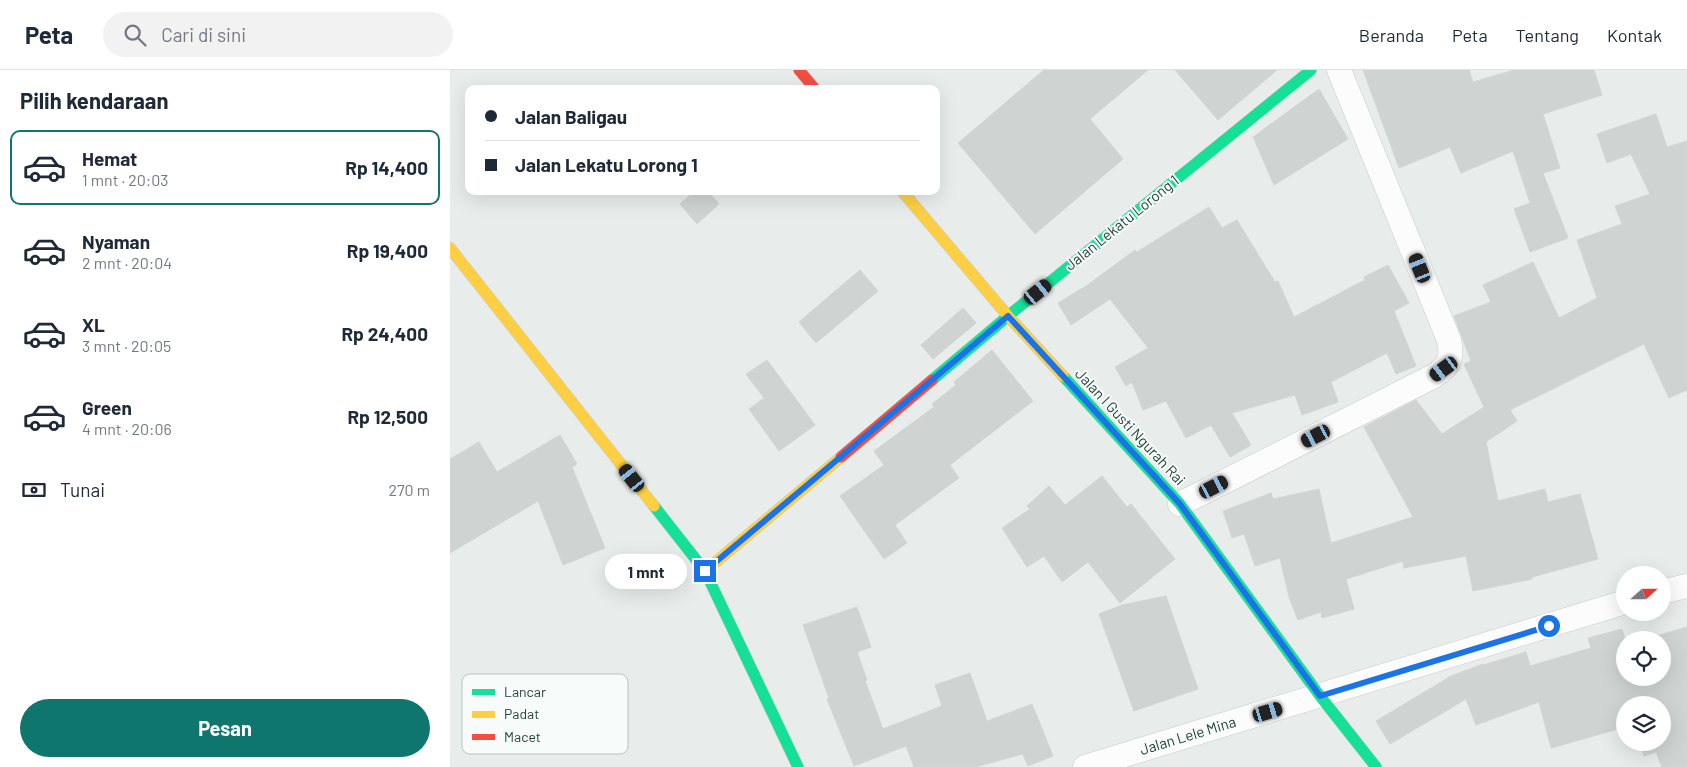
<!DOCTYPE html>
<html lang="id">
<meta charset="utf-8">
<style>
body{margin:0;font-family:Barlow,sans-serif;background:#f2f2f3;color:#1f2937;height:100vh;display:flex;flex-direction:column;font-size:19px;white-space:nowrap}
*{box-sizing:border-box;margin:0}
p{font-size:16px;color:#747a83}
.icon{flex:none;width:28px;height:28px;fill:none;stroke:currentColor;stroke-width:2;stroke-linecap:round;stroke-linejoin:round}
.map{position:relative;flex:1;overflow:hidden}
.sheet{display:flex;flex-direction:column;background:#fff;width:450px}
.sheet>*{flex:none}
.top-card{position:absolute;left:15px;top:15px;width:475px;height:110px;border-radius:10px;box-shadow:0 5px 20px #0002;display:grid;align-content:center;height:110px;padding:0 20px;background:#fff}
.needle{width:32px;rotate:69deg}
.controls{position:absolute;left:1166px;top:496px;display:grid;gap:10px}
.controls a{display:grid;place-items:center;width:55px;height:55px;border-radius:50%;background:#fff;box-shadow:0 5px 20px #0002;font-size:25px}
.end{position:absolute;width:22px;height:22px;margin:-11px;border:6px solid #1a73e8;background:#fff;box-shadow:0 0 0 2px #fff}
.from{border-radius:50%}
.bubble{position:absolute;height:35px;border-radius:18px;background:#fff;box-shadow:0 5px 20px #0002;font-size:16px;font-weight:700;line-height:35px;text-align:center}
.car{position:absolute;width:15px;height:30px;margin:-15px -8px;border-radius:6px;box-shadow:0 0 4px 1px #0007;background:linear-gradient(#222 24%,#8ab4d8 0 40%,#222 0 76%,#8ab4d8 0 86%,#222 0)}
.top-card b{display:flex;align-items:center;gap:18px;height:48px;font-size:19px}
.top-card b+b{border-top:1px solid #e0e1e3}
.top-card i{width:12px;height:12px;background:#1f2937}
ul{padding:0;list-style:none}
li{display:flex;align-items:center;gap:15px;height:75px;margin:0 10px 8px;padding:0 10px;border:2px solid transparent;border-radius:10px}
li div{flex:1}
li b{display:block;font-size:19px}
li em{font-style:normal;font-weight:700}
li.selected{border-color:#0f766e}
li>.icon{width:45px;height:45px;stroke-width:1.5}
h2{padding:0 20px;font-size:22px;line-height:60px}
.pay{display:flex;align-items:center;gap:12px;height:55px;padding:0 20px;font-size:19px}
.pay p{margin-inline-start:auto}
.primary-button{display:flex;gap:10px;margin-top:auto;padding:10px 20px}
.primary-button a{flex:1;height:58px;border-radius:30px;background:#0f766e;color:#fff;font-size:20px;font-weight:700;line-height:58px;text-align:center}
header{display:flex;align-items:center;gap:30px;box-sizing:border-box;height:70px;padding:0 25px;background:#fff;border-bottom:1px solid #e0e1e3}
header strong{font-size:24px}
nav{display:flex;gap:28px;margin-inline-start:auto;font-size:18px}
.search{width:350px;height:45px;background:#f2f2f3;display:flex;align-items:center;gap:12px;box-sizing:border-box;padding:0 18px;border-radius:28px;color:#747a83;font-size:19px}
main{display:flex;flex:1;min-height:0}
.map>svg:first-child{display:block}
.building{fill:#cfd4d2;stroke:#d1d6d4}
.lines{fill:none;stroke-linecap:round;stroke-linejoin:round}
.street-casing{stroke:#c5cac8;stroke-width:25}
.fast-casing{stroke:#c3cbc8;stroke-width:12}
.slow-casing{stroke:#c3cbc8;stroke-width:12}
.jam-casing{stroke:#c3cbc8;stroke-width:12}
.street{stroke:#fcfcfc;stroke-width:24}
.fast{stroke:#16e098;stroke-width:11}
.slow{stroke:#ffcf43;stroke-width:11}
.jam{stroke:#f24e42;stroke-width:11}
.route{stroke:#1a73e8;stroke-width:6}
.labels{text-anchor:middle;stroke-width:4;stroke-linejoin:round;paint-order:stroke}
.street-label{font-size:15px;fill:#24423a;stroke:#f7fbf9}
.key{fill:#f7fbf9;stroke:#b8c4c0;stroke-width:1}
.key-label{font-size:14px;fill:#24423a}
</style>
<header>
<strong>Peta</strong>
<div class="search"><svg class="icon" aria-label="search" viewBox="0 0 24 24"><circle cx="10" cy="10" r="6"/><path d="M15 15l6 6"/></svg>Cari di sini</div>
<nav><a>Beranda</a><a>Peta</a><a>Tentang</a><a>Kontak</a></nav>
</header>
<main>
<section class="sheet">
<h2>Pilih kendaraan</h2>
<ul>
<li class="selected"><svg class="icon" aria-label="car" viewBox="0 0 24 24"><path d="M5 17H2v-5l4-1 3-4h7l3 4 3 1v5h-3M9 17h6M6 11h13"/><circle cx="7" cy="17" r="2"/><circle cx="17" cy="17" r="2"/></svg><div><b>Hemat</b><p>1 mnt · 20:03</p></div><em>Rp 14,400</em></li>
<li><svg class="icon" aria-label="car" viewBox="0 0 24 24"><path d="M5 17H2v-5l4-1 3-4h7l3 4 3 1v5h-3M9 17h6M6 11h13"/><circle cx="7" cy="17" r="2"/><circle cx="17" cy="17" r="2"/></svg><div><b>Nyaman</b><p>2 mnt · 20:04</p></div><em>Rp 19,400</em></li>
<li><svg class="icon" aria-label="car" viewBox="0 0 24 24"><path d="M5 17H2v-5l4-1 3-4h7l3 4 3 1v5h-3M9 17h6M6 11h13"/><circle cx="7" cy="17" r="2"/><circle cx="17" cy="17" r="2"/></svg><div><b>XL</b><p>3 mnt · 20:05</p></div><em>Rp 24,400</em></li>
<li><svg class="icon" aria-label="car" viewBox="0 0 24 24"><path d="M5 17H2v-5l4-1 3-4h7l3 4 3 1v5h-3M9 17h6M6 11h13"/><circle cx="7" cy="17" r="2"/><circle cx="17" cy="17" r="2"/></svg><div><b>Green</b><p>4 mnt · 20:06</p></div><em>Rp 12,500</em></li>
</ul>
<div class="pay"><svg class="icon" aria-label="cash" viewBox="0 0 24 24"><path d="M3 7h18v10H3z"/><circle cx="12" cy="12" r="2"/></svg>Tunai<p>270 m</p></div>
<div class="primary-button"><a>Pesan</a></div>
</section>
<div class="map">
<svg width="1237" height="697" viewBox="0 0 1237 697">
<rect width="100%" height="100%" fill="#e8edeb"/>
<g class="building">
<polygon points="594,0 698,0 640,49 673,89 585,164 508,73"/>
<polygon points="725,0 827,0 768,50"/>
<polygon points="913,0 1019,0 1023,12 1064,0 1144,0 1152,25 1093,44 1110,98 1093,103 1118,168 1080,182 1064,139 1080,133 1063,81 1011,103 1000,77 949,98"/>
<polygon points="869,19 898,69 824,115 803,67"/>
<polygon points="1206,44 1217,77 1237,71 1237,320 1219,328 1194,274 1060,340 1067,351 1036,372 1048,431 1095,419 1098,432 1130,424 1148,489 1082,507 1082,509 1023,521 1016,486 954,498 953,491 896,509 904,539 872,548 871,542 848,550 839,527 830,488 805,496 794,464 782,468 773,441 821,423 823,429 869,419 881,473 963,447 914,357 966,330 992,364 1034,337 1014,294 1021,291 1004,246 1041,232 1033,215 1083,192 1109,248 1147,228 1127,170 1172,154 1165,136 1200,124 1181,84 1157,93 1147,64"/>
<polygon points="245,121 258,121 269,134 247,154 230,134"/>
<polygon points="759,137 772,158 787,150 825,212 828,211 844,247 915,210 914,207 938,195 959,233 944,241 966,296 946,304 937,283 881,312 888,332 852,345 845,325 782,343 801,375 780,387 761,355 736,368 716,331 693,340 682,312 676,316 665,297 698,278 660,229 621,255 608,233 636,216 685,180 687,182"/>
<polygon points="410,200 428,221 366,273 349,252"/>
<polygon points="513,238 526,253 483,289 471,275"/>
<polygon points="542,280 583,331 500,395 509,408 445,455 457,473 434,489 390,426 434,395 424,381 484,337 482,334 506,315 504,312"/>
<polygon points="317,290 365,355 329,381 299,339 314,328 296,304"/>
<polygon points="110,365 127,394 122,397 155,478 113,495 88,431 0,483 0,389 29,372 47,402"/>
<polygon points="652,406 677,437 681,434 725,489 670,533 638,492 612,512 594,486 577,497 552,458 580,439 577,436 599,416 615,435"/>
<polygon points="716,526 748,619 684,641 649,544 672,535"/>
<polygon points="407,537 421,577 407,582 417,610 415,611 433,659 492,636 485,615 520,603 537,651 582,634 603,686 578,696 573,684 525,697 464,697 456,676 404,696 377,629 379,628 353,555"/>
<polygon points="1237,557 1237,697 1212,697 1206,682 1194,686 1190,672 1212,672 1212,635 1175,635 1175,657 1101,678 1089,632 1026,655 1016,629 940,674 926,651 1001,606 1033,594 1033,595 1076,582 1080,596 1141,578 1138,568 1172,559 1175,570 1175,608 1212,608 1212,570 1192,570"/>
</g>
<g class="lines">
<defs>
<g id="street">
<path d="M730,434L984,306C999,296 1003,289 999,270L889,0"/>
<polyline points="1212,522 1237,516"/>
<polyline points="635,697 1175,532"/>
</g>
<g id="fast">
<polyline points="613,306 730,434 870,626 926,697"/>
<polyline points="482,310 558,246 861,0"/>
<polyline points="204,436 255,501 348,697"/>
</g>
<g id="slow">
<polyline points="452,121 558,246 613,306"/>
<polyline points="0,178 204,436"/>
<polyline points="255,501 391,387"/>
</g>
<g id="jam">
<polyline points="349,0 365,19"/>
<polyline points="391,387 482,310"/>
</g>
</defs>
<use href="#street" class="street-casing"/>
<use href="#fast" class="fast-casing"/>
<use href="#slow" class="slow-casing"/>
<use href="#jam" class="jam-casing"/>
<use href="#street" class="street"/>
<use href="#fast" class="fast"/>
<use href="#slow" class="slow"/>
<use href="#jam" class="jam"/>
</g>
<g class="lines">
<polyline class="route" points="255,501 558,246 730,434 870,626 1099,556"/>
</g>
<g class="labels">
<g class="street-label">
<text transform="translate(672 153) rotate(-39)" y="5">Jalan Lekatu Lorong 1</text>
<text transform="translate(680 357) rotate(47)" y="5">Jalan I Gusti Ngurah Rai</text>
<text transform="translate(738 666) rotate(-17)" y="5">Jalan Lele Mina</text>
</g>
</g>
<rect x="12" y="604" width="166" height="80" rx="8" class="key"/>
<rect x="22" y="619" width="23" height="6" fill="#16e098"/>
<rect x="22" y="641" width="23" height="7" fill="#ffcf43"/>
<rect x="22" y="664" width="23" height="6" fill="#f24e42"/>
<g class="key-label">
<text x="54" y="627">Lancar</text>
<text x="54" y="649">Padat</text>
<text x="54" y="672">Macet</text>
</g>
</svg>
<div class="controls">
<a><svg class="needle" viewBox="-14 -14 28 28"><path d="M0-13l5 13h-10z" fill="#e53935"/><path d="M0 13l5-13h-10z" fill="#747a83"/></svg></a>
<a><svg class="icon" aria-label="locate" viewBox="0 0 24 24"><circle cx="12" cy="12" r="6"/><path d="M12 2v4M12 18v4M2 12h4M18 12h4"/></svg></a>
<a><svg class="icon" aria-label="layers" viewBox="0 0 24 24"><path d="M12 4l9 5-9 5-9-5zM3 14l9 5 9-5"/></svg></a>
</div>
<i class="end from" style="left:1099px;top:556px"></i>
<i class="end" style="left:255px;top:501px"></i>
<div class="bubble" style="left:155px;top:484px;width:82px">1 mnt</div>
<i class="car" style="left:970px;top:198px;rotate:338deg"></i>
<i class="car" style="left:588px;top:222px;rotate:51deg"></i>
<i class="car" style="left:994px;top:299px;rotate:234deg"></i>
<i class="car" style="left:866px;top:366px;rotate:243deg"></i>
<i class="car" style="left:182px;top:408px;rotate:322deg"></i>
<i class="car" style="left:764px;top:417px;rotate:63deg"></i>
<i class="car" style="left:818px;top:642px;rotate:73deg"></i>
<div class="top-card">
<b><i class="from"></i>Jalan Baligau</b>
<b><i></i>Jalan Lekatu Lorong 1</b>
</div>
</div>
</main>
